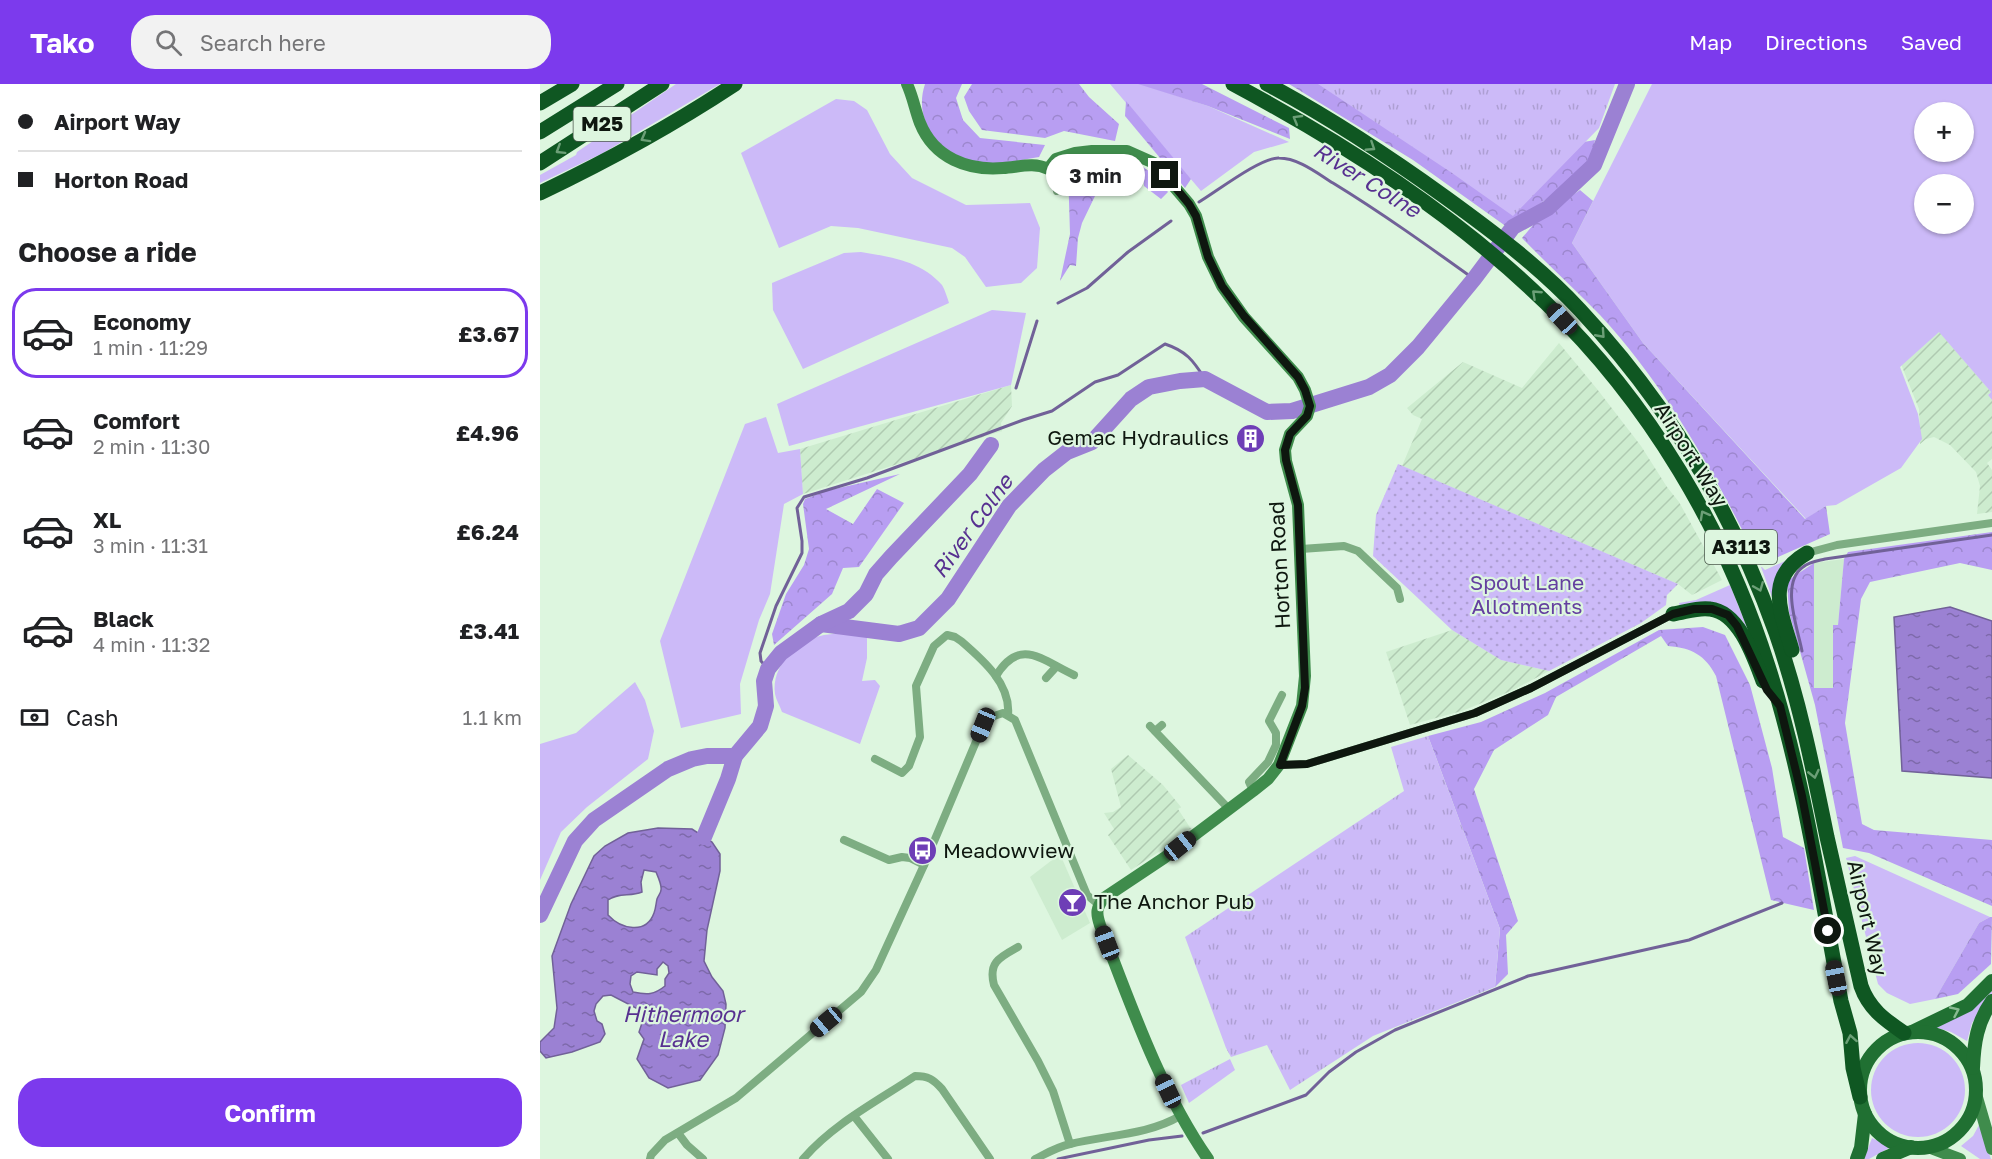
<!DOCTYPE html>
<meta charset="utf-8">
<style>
body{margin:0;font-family:"Golos Text",sans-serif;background:#f2f2f2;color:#202124;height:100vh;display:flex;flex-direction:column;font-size:22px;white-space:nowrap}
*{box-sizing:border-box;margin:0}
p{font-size:20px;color:#757577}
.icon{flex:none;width:33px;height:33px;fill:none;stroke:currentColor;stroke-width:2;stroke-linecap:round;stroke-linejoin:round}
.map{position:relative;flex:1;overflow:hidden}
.side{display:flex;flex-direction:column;background:#fff;width:540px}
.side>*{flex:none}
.top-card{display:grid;align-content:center;height:132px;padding:0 18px;background:#fff}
.tools{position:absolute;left:1374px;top:18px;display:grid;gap:12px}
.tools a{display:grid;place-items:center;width:60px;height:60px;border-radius:50%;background:#fff;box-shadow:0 2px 4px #0004;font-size:30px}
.end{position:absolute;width:27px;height:27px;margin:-14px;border:8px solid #0e170f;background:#fff;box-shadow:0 0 0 3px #fff}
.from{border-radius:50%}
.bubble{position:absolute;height:42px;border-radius:21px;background:#fff;box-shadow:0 2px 4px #0004;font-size:20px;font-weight:700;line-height:42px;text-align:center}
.car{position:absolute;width:18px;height:36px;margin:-18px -9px;border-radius:8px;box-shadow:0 0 4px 2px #0007;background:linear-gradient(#222 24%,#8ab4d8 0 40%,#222 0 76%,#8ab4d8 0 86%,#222 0)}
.top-card b{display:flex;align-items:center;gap:21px;height:57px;font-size:22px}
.top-card b+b{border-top:2px solid #e0e0e0}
.top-card i{width:15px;height:15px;background:#202124}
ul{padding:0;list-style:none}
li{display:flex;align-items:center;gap:18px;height:90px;margin:0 12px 9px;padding:0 6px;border:3px solid transparent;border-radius:24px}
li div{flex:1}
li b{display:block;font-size:22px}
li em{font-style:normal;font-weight:700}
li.selected{border-color:#7c3aed}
li>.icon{width:54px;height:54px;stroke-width:1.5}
h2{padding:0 18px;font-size:27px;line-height:72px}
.pay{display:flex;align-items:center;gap:15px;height:66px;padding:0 18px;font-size:22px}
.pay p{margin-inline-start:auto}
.primary-button{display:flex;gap:12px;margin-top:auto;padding:12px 18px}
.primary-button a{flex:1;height:69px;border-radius:24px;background:#7c3aed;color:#fff;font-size:24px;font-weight:700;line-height:69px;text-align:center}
header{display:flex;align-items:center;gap:36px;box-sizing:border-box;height:84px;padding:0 30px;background:#7c3aed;color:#fff}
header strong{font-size:28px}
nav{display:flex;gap:33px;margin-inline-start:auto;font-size:21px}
.search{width:420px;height:54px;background:#f2f2f2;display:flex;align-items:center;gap:15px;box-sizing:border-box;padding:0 21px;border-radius:24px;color:#757577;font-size:22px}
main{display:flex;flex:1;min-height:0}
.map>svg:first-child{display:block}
.built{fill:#cdeccf}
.industrial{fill:url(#industrial-furrows)}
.grass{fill:#ccbaf8;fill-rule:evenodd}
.forest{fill:url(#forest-crowns)}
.park{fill:url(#park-tufts)}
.garden{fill:url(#garden-dots)}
.water{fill:url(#water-ripples);stroke:#716198;stroke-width:1.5;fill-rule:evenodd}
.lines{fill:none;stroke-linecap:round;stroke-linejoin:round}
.stream{stroke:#716198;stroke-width:3}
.river{stroke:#9b81d3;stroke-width:16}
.street{stroke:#7dad82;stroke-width:8}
.secondary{stroke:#3f8c4c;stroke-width:12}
.primary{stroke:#207032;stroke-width:14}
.highway{stroke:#0f5722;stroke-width:15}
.oneway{stroke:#6c9f77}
.oneway2{stroke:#88ba91}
.route{stroke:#0e170f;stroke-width:8}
.labels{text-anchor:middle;stroke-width:4.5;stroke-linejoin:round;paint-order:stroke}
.shield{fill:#ddf6df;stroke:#4c5a4d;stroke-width:1.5}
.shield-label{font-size:20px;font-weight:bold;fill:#0e170f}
.poi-label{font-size:21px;fill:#0e170f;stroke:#ddf6df;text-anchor:start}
.street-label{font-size:21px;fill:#0e170f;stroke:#ddf6df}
.park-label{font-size:21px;fill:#643f9f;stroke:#ddf6df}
.water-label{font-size:22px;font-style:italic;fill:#573090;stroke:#ddf6df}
</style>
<header>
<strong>Tako</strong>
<div class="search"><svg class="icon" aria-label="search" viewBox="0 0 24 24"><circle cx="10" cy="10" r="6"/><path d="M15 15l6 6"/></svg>Search here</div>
<nav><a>Map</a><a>Directions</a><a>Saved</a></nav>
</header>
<main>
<section class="side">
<div class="top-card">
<b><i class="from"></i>Airport Way</b>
<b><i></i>Horton Road</b>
</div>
<h2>Choose a ride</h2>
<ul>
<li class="selected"><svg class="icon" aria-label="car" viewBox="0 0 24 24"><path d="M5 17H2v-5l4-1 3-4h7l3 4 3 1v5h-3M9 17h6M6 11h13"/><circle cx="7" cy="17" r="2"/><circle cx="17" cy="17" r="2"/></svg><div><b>Economy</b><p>1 min · 11:29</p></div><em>£3.67</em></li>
<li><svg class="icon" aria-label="car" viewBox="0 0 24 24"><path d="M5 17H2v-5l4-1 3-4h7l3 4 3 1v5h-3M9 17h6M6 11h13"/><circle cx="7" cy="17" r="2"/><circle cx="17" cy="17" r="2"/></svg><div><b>Comfort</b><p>2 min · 11:30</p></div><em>£4.96</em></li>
<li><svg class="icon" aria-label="car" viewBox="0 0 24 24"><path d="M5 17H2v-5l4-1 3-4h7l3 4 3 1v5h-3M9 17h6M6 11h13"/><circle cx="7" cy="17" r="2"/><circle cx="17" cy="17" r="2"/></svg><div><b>XL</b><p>3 min · 11:31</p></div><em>£6.24</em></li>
<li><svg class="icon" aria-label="car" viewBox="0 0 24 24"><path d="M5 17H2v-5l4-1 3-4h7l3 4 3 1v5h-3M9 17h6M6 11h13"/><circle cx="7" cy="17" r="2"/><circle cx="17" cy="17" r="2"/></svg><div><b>Black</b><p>4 min · 11:32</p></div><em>£3.41</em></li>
</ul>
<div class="pay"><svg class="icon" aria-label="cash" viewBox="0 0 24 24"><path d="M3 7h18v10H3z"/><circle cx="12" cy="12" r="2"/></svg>Cash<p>1.1 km</p></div>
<div class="primary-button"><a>Confirm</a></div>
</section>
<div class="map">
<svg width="1452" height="1075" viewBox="0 0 1452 1075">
<defs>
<pattern id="industrial-furrows" width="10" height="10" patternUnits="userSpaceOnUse" patternTransform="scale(1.5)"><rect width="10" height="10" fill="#cdeccf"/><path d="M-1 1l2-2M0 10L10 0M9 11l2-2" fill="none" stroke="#afcab1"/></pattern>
<pattern id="forest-crowns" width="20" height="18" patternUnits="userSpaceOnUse" patternTransform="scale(1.5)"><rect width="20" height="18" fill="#b89ef2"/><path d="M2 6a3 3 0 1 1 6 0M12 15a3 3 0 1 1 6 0" fill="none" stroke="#9d87ce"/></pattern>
<pattern id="park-tufts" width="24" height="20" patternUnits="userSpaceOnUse" patternTransform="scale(1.5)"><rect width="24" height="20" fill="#ccbaf8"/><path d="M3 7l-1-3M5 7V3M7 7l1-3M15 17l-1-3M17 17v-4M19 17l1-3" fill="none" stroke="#ae9fd3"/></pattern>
<pattern id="garden-dots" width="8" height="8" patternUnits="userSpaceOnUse" patternTransform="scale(1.5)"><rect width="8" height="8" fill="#ccbaf8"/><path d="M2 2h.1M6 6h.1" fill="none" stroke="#ae9fd3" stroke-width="1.8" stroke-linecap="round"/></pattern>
<pattern id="water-ripples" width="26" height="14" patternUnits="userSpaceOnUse" patternTransform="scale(1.5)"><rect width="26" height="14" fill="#9b81d3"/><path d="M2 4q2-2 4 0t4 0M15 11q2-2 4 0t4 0" fill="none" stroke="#7d69aa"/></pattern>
</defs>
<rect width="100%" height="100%" fill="#ddf6df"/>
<g class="built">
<polygon points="1304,475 1298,541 1293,542 1293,604 1274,604 1274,479"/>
<polygon points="520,770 550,839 522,856 490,793"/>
</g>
<g class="industrial">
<polygon points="1398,246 1451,308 1448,311 1452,316 1452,375 1447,379 1452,386 1452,428 1437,430 1440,402 1436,388 1410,361 1394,353 1386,355 1380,360 1379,325 1361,280"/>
<polygon points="1019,259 1057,305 1101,362 1127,403 1139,418 1182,496 1152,511 1138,500 862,382 882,335 873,331 867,324 923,278 982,304"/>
<polygon points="471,301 472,322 461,339 462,347 263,410 260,365"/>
<polygon points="912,546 961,576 1009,587 971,607 922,627 870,641 846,568"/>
<polygon points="588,671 623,701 641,723 638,725 651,745 642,746 636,752 634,758 591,786 568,751 574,745 564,729 573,728 581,723 571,685"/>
</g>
<g class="grass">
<polygon points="136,0 180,0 63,69 0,99 0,91 36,71 37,68"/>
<polygon points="570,0 601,0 668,22 749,58 714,68 661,107"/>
<path d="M1112,0H1452V316L1448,311L1451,308L1399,248L1360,283L1378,330L1382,355L1361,384L1296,421L1286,422L1266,435L1103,259L1032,159ZM1384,28H1424V68H1384ZM1384,100H1424V140H1384Z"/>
<polygon points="296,15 314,17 327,26 350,70 372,94 426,121 490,119 500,144 497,184 481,199 446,203 425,173 412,164 318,144 291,142 239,164 201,69"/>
<path d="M321,168C351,173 381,177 402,201C405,206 407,213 409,219L263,285L233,226L232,199L304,169Z"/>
<polygon points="452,226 486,229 471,301 249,362 237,320"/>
<polygon points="226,333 238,369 260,365 263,410 244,420 230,510 219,536 200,600 201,630 141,644 120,557 205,340"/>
<polygon points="1256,472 1237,527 1221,483 1222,483 1225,486"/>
<polygon points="1190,501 1208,546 1202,536 1192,528 1140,523 1139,519 1156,516"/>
<path d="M327,547V574L322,597L335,596L340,602L320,660L242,628C240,622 236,616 235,610C231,581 257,557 284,551C298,549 313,548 327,547Z"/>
<polygon points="95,598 105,616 114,647 108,675 47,723 21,748 0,796 0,660 36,649"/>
<polygon points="1315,772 1450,833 1439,839 1395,915 1370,920 1347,909 1338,900 1306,774"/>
<path d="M1452,907V911L1432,939L1427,957L1411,948L1391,942C1417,933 1433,926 1452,907Z"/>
<circle cx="1378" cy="1006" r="47"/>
<polygon points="1439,1041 1451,1075 1440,1075 1421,1062 1433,1052"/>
<polygon points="1332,1054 1349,1062 1349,1064 1329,1075 1324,1075"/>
</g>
<g class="forest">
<path d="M385,0H422L416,14L423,36L440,54L505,61L499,73C482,76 465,80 448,80C407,78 371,42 385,0Z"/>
<polygon points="432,0 539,0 549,13 579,40 575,57 524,47 505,54 442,46 429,27 424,13"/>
<polygon points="598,0 662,0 749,44 750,55 668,22"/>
<polygon points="749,0 831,0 1038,59 1055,56 1051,76 1011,112 967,143 873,76"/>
<polygon points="586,17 651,95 645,104 585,32"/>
<path d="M566,73C600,76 606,82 628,108L621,115L604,102L603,90L583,82L561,81L555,112L542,139L538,154L536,182L530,181L520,197L530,150L528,85L542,75Z"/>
<path d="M1040,106L1053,117L1032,159L1103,259L1265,435L1286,422L1290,450L1220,481C1176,392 1128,305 1060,231C1035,205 1007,180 982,154L998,135Z"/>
<polygon points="360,390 286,425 313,440 337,405 364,419 319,483 303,484 292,510 234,561 232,550 246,510 264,481 269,465 263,420 265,415 286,407"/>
<polygon points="1452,448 1452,486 1420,479 1330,498 1321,515 1305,639 1322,740 1334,746 1452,756 1452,822 1329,769 1303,764 1275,621 1249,528 1247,497 1274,479 1274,604 1293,604 1293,541 1298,541 1304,475 1308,468"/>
<path d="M1163,543L1185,551L1210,601L1232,684L1243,753L1264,764L1274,826L1231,816L1176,592C1165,571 1152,564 1128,562L1121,552L1016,613L1008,631L954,666L934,705L978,837L966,851L968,890L955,903L960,845L888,652L941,638L1005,609L1119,546Z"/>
<polygon points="1450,833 1452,833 1451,880 1418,910 1395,915 1439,839"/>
</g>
<g class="park">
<polygon points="778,0 1075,0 1059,44 973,132 912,89"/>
<polygon points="888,652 960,845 955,903 833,952 750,1006 727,961 691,973 686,964 645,853 864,707 851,663"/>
<polygon points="690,975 695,986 649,1019 641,1001"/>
</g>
<polygon class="garden" points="858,380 1138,500 1127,511 1126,521 1101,539 1009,587 961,576 912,546 833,472 836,431"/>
<g class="water">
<polygon points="1410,523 1452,537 1452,694 1362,687 1354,533"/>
<path d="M118,744L152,745L172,758L180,770V787L167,846L164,877L172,893L183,907L186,920L185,944L178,971L160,996L128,1004L109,994L97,975L104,955L99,948L102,939L98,925L71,911L63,912L56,920L54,927L57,937L62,940L65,950L60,958L32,968L6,974L0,967V958L14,944L17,924L12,872L31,820L54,772L65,762L88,749ZM104,786L116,788C118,793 122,801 121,806C121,809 118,812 117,815C116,819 116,824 114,829C106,851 81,845 68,831V816C79,808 90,813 102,808L101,798ZM123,878L128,882L129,889L125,895V902C114,911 107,911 93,908L90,900L91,892L97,888L117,891V885Z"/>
</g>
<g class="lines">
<g class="stream">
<path d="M659,118C676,108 721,73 739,74C758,74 777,89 793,99C842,129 888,162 934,195"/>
<polyline points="518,219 547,204 588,168 631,137"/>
<polyline points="476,304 497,237"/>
<path d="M1262,567C1258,545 1240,499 1263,483C1269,478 1277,477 1285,475L1452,451"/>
<path d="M228,585L221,577L220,569L236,522L262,469V457L257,424L264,413L327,394L483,336L512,327L555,298L578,291L625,260C646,267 653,276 665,295"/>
<polyline points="663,1049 766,1011 789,988 816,968 855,946 988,892 1149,856 1242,819"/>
<polyline points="518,1075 609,1056 642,1052"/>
</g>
<g class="river">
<polyline points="281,540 359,550 379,544 408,515 469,422 504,386 527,368 552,358 591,315 609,303 640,297 665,295 727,328 752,327 829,303 850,291 878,263 934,195 973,143 1008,124 1054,81 1087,0"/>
<polyline points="164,753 188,695 195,672 220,642 226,622 224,597 228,585 241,569 281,540 309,527 326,510 336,490 351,473 430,390 451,361"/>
<polyline points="0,831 35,757 54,736 128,685 152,675 167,672 195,672"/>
</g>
<g class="street">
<polyline points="508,85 515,95 517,107"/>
<polyline points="761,465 804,462 818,467 857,504 860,515"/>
<polyline points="1267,469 1297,461 1452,439"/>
<path d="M456,592C480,552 503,577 534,591"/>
<polyline points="506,594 516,583"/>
<polyline points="610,642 688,724"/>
<polyline points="615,647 622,641"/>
<path d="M335,675L362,689L369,682L380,653L376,602L394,562L407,551L415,553L421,557C443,576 471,600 468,631"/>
<polyline points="739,681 767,680 935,629 991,604 1133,530"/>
<polyline points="713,707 709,698 728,678 736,661 736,649 729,637 742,611"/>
<polyline points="304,756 349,776 362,773 370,774 384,781"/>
<path d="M478,863C460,873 448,878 454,901L498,977L513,1007L530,1060"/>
<polyline points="314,1032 348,1075"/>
<polyline points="138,1049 147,1061 163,1075"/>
<polyline points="110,1075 111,1071 125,1056 196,1014 321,908 336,886 385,779 443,641 451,633 463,629 475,636 547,811 559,821"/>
<path d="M263,1075C293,1040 336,1018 375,992C388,992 393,995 402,1005L450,1075"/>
<path d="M495,1075C507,1069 517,1063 530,1060C566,1051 608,1051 640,1032"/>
</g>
<g class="secondary">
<path d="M367,0C373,13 375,26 380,39C394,74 428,87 463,84C479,83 494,78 508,85L516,75L535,69L552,67H587L614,79L649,120L656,132L668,173L682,202L704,233L758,293L765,306L770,322L767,332L750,350L745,366L746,377L758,421L765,592L762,622L739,681L728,695L713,707L624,774L564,814C556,824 556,829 560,841C591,921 619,1004 668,1075"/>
<polyline points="1436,1010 1452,1065"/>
<polyline points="1388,1063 1420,1075"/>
</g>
<g class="primary">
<polyline points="1372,948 1428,921 1452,897"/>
<circle cx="1378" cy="1006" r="58"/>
<path d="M1433,984C1434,959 1437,938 1452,917"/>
<polyline points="1317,1075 1321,1064 1325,1030"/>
<polyline points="1343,1075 1371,1063"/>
</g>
<g class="highway">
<path d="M693,0C805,60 915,130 1006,219C1109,318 1185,446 1228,582C1263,691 1280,805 1301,917L1310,949L1313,984L1320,1013"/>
<path d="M727,0C789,33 848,72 905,113C952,147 1000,183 1040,226C1127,319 1193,428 1236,549C1259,615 1273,684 1287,753C1298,803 1310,852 1321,902C1329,925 1345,936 1364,949"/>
<polyline points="0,19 32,0"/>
<polyline points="0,48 77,0"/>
<polyline points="0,79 122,0"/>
<path d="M0,109C67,77 133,41 195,0"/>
<path d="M1133,530C1146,528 1158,523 1170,525C1199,528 1214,573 1223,597"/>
<path d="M1252,566C1241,528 1224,494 1267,469"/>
</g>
</g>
<defs><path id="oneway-chevron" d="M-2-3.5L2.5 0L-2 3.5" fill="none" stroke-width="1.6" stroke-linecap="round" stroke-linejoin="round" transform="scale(1.5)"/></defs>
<g class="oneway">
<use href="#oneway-chevron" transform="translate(757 35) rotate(-150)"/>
<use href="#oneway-chevron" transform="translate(105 54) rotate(151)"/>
<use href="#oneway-chevron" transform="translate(831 63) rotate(33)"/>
<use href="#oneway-chevron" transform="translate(20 66) rotate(148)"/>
<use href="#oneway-chevron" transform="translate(996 210) rotate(-137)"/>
<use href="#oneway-chevron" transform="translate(1061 250) rotate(48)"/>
<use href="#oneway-chevron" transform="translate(1164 431) rotate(-119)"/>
<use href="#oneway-chevron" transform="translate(1219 503) rotate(68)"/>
<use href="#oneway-chevron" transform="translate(1274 690) rotate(77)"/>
<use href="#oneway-chevron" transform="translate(1311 955) rotate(-100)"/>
</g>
<use class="oneway2" href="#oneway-chevron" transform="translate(1415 927) rotate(-25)"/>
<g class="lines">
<polyline class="route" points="625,91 649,120 656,132 668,173 682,202 704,232 758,293 765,306 770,322 767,332 750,350 745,366 746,376 758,421 765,604 762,622 740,681 767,680 935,629 991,604 1133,530 1154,525 1172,525 1188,531 1197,542 1227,606 1240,622 1262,712 1288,847"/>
</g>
<defs>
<symbol id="building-disc" viewBox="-11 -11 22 22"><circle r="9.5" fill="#6e3eb6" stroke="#ddf6df"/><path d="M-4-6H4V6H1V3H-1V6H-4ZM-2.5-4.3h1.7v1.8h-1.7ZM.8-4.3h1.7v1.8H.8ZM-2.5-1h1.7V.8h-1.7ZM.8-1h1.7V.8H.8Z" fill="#fff"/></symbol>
<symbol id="bus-disc" viewBox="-11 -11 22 22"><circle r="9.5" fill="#6e3eb6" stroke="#ddf6df"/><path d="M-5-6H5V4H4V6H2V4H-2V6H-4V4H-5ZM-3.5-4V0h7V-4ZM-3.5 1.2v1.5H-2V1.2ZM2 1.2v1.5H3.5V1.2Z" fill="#fff"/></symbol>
<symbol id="bar-disc" viewBox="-11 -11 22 22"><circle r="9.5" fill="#6e3eb6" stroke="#ddf6df"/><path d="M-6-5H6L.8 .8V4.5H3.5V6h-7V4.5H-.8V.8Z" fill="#fff"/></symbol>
</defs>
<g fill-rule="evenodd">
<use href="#building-disc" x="694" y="338" width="33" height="33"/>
<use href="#bus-disc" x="366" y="750" width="33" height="33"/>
<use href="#bar-disc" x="516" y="802" width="33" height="33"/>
</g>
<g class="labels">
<g class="shield">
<rect x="33.5" y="23" width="57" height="34" rx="4.5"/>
<rect x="1165" y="446" width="72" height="34" rx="4.5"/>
</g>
<g class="shield-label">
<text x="62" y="47">M25</text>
<text x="1201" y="470">A3113</text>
</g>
<g class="poi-label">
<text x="689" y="361" text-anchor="end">Gemac Hydraulics</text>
<text x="403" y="774">Meadowview</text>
<text x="554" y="825">The Anchor Pub</text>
</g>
<g class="street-label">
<text transform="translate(1151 371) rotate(58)" y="7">Airport Way</text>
<text transform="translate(740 481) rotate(-93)" y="7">Horton Road</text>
<text transform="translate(1327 834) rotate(77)" y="7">Airport Way</text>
</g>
<g class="park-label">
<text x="987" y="506">Spout Lane<tspan x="987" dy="24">Allotments</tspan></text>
</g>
<g class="water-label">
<text transform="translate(827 96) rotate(32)" y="8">River Colne</text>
<text transform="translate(432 442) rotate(-54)" y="8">River Colne</text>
<text x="143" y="938">Hithermoor<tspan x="143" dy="25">Lake</tspan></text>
</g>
</g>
</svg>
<div class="tools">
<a>+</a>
<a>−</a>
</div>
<i class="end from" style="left:1288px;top:847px"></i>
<i class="end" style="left:625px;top:91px"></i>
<div class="bubble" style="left:506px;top:70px;width:99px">3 min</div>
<i class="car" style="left:1022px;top:235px;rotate:317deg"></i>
<i class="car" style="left:443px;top:641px;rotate:202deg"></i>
<i class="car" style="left:640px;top:762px;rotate:51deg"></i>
<i class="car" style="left:567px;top:859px;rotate:339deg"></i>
<i class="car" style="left:1296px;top:894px;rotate:349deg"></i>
<i class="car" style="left:286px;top:938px;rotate:230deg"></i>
<i class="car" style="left:628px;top:1007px;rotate:335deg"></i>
</div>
</main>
